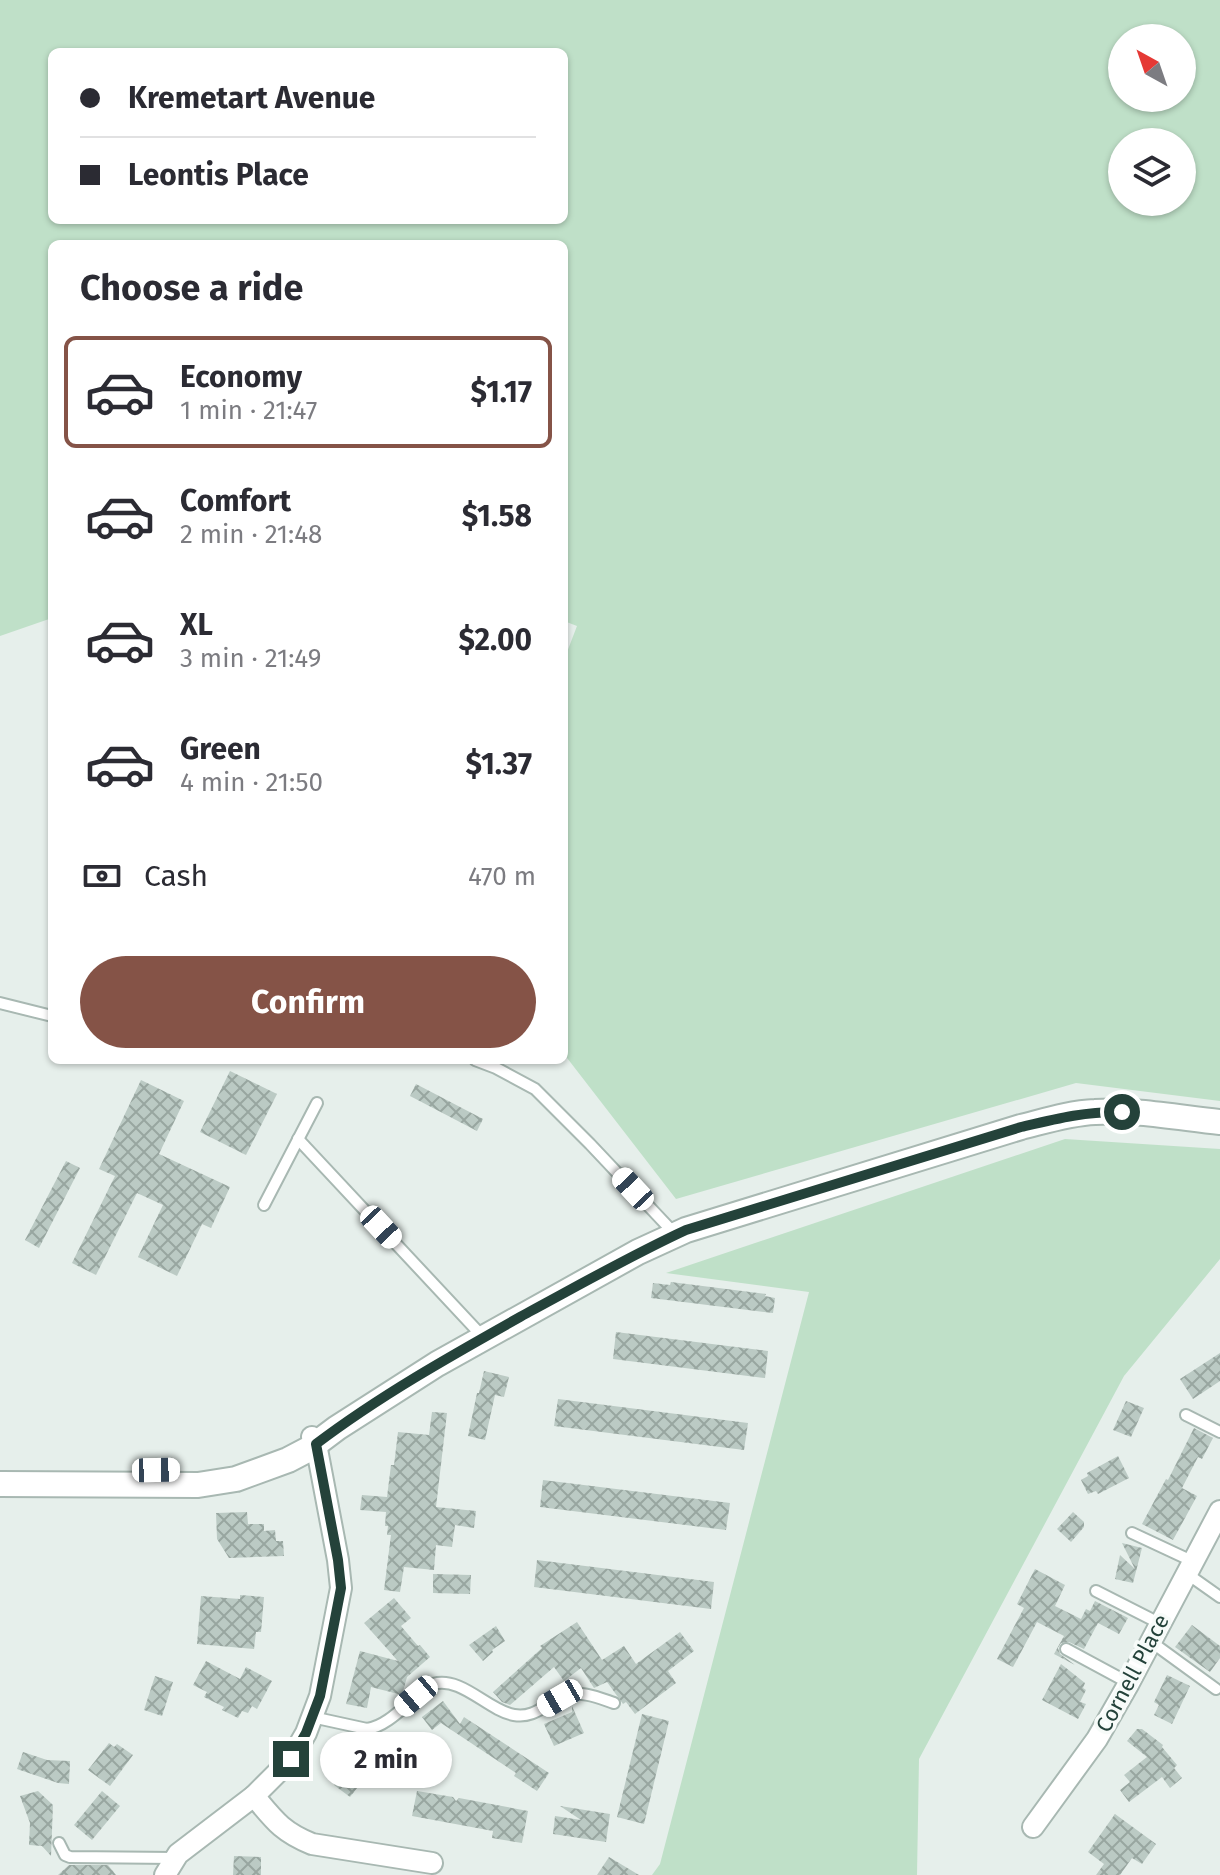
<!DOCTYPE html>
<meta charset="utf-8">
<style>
body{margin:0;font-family:"Fira Sans",sans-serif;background:#f7f7f7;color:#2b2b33;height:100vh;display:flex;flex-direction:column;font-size:30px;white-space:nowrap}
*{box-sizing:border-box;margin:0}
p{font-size:26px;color:#7c7c81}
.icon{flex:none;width:44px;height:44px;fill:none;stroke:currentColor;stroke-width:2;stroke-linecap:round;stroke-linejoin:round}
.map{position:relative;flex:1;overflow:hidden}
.panel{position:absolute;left:48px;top:240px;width:520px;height:824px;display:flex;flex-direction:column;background:#fff;border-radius:12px;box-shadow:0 2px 6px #0004}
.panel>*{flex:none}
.guide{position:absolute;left:48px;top:48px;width:520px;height:176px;border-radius:12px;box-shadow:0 2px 6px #0004;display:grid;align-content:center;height:176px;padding:0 32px;background:#fff}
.needle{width:52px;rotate:320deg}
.tools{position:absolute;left:1108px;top:24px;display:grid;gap:16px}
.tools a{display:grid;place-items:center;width:88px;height:88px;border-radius:50%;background:#fff;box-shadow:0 2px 6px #0004;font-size:40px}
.end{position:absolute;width:36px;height:36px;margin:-18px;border:10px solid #24423a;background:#fff;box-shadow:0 0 0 4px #fff}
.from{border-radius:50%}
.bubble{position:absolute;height:56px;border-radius:28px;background:#fff;box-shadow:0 2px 6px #0004;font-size:26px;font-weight:700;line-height:56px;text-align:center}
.car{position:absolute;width:24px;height:48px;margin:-24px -12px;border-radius:10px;box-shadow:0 0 6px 2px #0007;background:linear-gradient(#fff 24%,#345 0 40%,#fff 0 76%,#345 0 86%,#fff 0)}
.guide b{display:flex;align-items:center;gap:28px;height:76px;font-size:30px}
.guide b+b{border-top:2px solid #e1e1e2}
.guide i{width:20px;height:20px;background:#2b2b33}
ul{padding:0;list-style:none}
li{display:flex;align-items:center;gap:24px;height:112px;margin:0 16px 12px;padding:0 16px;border:4px solid transparent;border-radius:12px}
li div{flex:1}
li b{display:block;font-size:30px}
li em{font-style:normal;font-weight:700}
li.active{border-color:#855347}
li>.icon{width:72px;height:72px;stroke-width:1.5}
h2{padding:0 32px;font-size:36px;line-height:96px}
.pay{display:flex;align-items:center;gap:20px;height:88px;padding:0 32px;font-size:30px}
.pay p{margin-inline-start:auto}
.primary-button{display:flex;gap:16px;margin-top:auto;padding:16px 32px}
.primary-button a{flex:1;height:92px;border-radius:48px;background:#855347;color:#fff;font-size:32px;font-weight:700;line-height:92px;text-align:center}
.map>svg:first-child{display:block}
.grass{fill:#bfe0c8;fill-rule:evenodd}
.building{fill:url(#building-cross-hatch)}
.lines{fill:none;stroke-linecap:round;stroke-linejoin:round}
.service-casing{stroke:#a8b8b2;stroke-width:14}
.minor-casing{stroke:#a8b8b2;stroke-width:24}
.tertiary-casing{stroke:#a8b8b2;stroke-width:28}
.service{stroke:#fff;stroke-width:10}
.minor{stroke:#fff;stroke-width:20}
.tertiary{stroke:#fff;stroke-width:24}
.route{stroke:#24423a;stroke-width:10}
.labels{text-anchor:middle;stroke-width:7;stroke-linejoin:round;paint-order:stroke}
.street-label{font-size:22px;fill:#24423a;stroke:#f7fbf9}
</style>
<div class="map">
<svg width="1220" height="1875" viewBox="0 0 1220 1875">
<defs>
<pattern id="building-cross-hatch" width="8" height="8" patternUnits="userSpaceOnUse" patternTransform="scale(2)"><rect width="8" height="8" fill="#bbcac4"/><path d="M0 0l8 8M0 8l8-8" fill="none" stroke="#98a6a0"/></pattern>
</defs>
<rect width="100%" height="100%" fill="#e6efeb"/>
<g class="grass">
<path d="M0,0H1220V1101L1076,1083L676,1199L564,1054V660L577,626L564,621V244H52V618L0,636ZM1122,38H1182V98H1122ZM52,52H564V220H52ZM1122,142H1182V202H1122Z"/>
<polygon points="1065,1139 1220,1149 1220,1259 1124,1376 919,1759 917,1875 652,1875 660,1864 809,1292 666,1273"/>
</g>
<g class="building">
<polygon points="230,1071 277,1094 246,1155 200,1132"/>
<polygon points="141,1080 184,1101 159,1154 230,1187 211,1228 202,1224 177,1276 138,1257 163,1205 137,1193 96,1275 72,1263 115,1176 99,1169"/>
<polygon points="416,1084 483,1119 477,1131 410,1096"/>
<polygon points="66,1161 80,1168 39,1248 25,1240"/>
<polygon points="671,1282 766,1294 765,1296 775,1298 773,1313 651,1298 653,1283 670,1285"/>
<polygon points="616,1332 768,1351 765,1378 613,1359"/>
<polygon points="1220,1353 1220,1381 1193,1399 1180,1379"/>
<polygon points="484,1371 509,1377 504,1397 495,1395 485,1440 468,1436 477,1393 479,1393"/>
<polygon points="558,1399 748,1423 744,1450 554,1426"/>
<polygon points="1126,1401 1144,1408 1131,1437 1113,1430"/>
<polygon points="432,1412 447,1413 436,1507 476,1511 474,1528 455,1525 452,1547 436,1545 434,1570 404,1567 400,1592 384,1590 391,1535 387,1535 388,1526 385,1526 386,1512 360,1510 362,1495 387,1497 391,1465 394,1465 398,1432 429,1435"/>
<polygon points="1194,1428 1213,1438 1202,1459 1198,1457 1182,1488 1197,1496 1173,1540 1142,1524 1166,1479 1168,1480"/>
<polygon points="1118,1456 1129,1478 1098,1494 1096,1491 1088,1494 1081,1480 1088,1476 1087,1473"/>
<polygon points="543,1480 730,1503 726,1530 540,1507"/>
<polygon points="247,1512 248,1524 264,1524 264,1531 275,1530 276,1541 283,1541 284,1556 229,1558 217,1539 216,1513"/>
<polygon points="1073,1512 1084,1522 1084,1527 1071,1542 1057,1529"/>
<polygon points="1122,1543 1142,1548 1133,1583 1115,1579 1120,1555 1135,1569"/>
<polygon points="537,1560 714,1582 711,1609 534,1587"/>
<polygon points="1035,1569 1065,1585 1055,1606 1081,1619 1086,1609 1090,1611 1095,1601 1128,1618 1119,1634 1098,1623 1084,1649 1069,1642 1061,1643 1058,1648 1060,1654 1075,1665 1054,1654 1064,1636 1037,1622 1013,1667 997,1659 1024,1608 1017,1604"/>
<polygon points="433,1574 471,1575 470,1594 433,1593"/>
<polygon points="240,1595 264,1597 261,1632 256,1632 254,1649 197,1644 201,1596 240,1599"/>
<polygon points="394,1598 411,1618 401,1626 418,1646 420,1645 430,1657 407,1677 402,1695 371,1687 367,1708 346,1704 360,1651 398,1661 364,1623"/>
<polygon points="577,1622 602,1660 624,1646 636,1664 680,1632 694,1651 668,1671 676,1683 635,1714 626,1702 623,1704 607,1682 594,1688 581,1668 564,1681 554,1667 510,1705 502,1702 493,1692 542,1648 540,1646"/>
<polygon points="1192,1625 1220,1646 1220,1658 1210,1672 1175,1647"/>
<polygon points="496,1626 505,1641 492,1650 493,1652 483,1661 469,1645"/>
<polygon points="206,1661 240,1679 246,1667 272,1681 257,1709 252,1706 248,1713 242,1711 238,1718 222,1710 224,1707 204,1697 207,1692 193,1685"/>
<polygon points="1061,1664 1085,1683 1083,1688 1086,1690 1080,1702 1086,1704 1078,1719 1042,1700"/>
<polygon points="1167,1675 1190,1686 1172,1724 1154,1715 1159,1705 1154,1702"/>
<polygon points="155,1676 173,1682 162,1716 144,1710"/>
<polygon points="443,1701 460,1724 464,1717 549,1773 537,1791 514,1776 516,1773 441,1723 432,1730 422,1717"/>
<polygon points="572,1706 584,1733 554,1746 544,1724 572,1712"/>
<polygon points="642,1714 669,1721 644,1824 617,1817"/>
<polygon points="1137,1729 1142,1729 1163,1745 1162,1747 1177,1765 1174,1768 1182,1778 1170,1788 1162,1777 1129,1802 1120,1790 1130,1782 1124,1775 1147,1757 1127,1741"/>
<polygon points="402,1733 412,1745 383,1768 370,1752 392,1735 390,1742"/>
<polygon points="109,1743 114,1747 117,1744 133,1755 110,1786 88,1770"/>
<polygon points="363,1745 373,1758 353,1783 358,1787 350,1797 334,1785 355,1758 352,1753"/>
<polygon points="23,1752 47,1760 70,1761 69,1784 58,1783 17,1769"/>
<polygon points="38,1791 53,1805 51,1856 42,1846 29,1845 30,1823 20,1796"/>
<polygon points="102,1791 120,1806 92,1840 74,1825"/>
<polygon points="417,1791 453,1797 456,1801 459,1798 528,1811 522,1843 492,1838 493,1831 412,1816"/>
<polygon points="560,1806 610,1814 606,1842 553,1834 555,1816 581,1820"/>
<polygon points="1115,1814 1156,1844 1142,1864 1132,1858 1120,1875 1096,1875 1104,1864 1088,1852"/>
<polygon points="234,1856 261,1857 261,1875 233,1875"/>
<polygon points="609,1857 639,1875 597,1875"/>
<polygon points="69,1865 108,1865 116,1875 58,1875"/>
</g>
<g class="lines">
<defs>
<g id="service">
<polyline points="0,1003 52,1016"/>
<polyline points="475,1060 496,1068 535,1089 590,1144 674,1233"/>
<polyline points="298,1139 483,1337"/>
<polyline points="264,1205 317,1103"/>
<polyline points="1186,1415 1220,1432"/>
<polyline points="1132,1533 1192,1561"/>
<polyline points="1186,1573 1220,1597"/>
<polyline points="1096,1591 1159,1623"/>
<polyline points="1150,1641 1216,1689"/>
<polyline points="1066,1649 1129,1683"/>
<path d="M312,1717L367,1729C387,1726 403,1707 418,1695C423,1691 427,1686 433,1684C462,1676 487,1710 514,1715C535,1719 547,1702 565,1696C581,1690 599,1698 614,1703"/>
<polyline points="59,1843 65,1855 70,1857 175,1858"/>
</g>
<g id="minor">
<path d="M254,1796C274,1820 282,1832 312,1844L432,1863"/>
<polyline points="1033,1827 1097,1739 1129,1683 1220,1511"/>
<polyline points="165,1875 178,1854 254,1796 291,1759 306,1733 320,1696 341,1588 338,1560 316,1444 312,1437"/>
</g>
<path id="tertiary" d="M0,1484L198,1485L236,1479L288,1460L309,1449L337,1428L437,1364L638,1252L686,1230L1021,1127C1045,1121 1070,1113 1095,1112C1134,1109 1181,1118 1220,1122"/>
</defs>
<use href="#service" class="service-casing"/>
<use href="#minor" class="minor-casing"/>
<use href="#tertiary" class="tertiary-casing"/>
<use href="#service" class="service"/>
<use href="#minor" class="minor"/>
<use href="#tertiary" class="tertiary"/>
</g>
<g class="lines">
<path class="route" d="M291,1759L306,1733L320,1696L341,1588L338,1560L316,1444C382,1394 456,1353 529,1312C581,1284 632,1255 686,1230L1021,1127C1055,1119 1087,1111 1122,1112"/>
</g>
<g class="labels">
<g class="street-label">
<text transform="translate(1132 1673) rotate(-62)" y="8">Cornell Place</text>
</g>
</g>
</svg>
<div class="tools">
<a><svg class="needle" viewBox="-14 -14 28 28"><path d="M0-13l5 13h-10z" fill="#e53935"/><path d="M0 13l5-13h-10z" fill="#7c7c81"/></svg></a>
<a><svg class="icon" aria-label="layers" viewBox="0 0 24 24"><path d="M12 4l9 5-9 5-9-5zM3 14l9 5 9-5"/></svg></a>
</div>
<i class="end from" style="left:1122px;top:1112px"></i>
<i class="end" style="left:291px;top:1759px"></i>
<div class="bubble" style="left:320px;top:1732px;width:132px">2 min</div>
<i class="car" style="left:633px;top:1189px;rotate:317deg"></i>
<i class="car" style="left:381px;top:1227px;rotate:137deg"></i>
<i class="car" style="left:156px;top:1470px;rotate:89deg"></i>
<i class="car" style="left:416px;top:1696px;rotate:230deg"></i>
<i class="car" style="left:560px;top:1698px;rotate:240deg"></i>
<div class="guide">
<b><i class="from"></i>Kremetart Avenue</b>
<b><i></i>Leontis Place</b>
</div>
<section class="panel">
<h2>Choose a ride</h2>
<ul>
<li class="active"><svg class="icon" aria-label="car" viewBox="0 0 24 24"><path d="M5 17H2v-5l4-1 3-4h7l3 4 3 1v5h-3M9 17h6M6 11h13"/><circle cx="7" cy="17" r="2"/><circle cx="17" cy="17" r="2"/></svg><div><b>Economy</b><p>1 min · 21:47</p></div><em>$1.17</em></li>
<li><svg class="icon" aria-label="car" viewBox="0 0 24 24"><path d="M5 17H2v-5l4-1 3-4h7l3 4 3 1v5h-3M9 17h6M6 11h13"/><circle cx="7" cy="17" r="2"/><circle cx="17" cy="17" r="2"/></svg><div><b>Comfort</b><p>2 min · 21:48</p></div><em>$1.58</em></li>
<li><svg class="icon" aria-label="car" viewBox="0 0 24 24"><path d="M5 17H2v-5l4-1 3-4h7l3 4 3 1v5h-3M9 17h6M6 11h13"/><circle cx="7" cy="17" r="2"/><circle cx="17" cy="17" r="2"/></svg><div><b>XL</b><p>3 min · 21:49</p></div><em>$2.00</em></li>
<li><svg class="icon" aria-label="car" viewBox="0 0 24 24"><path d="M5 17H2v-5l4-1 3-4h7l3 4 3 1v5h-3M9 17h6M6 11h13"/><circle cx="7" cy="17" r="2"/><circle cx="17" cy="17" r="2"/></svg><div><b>Green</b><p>4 min · 21:50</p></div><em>$1.37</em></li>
</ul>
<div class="pay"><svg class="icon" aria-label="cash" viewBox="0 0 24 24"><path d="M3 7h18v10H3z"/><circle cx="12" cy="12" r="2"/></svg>Cash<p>470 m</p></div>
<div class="primary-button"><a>Confirm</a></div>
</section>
</div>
